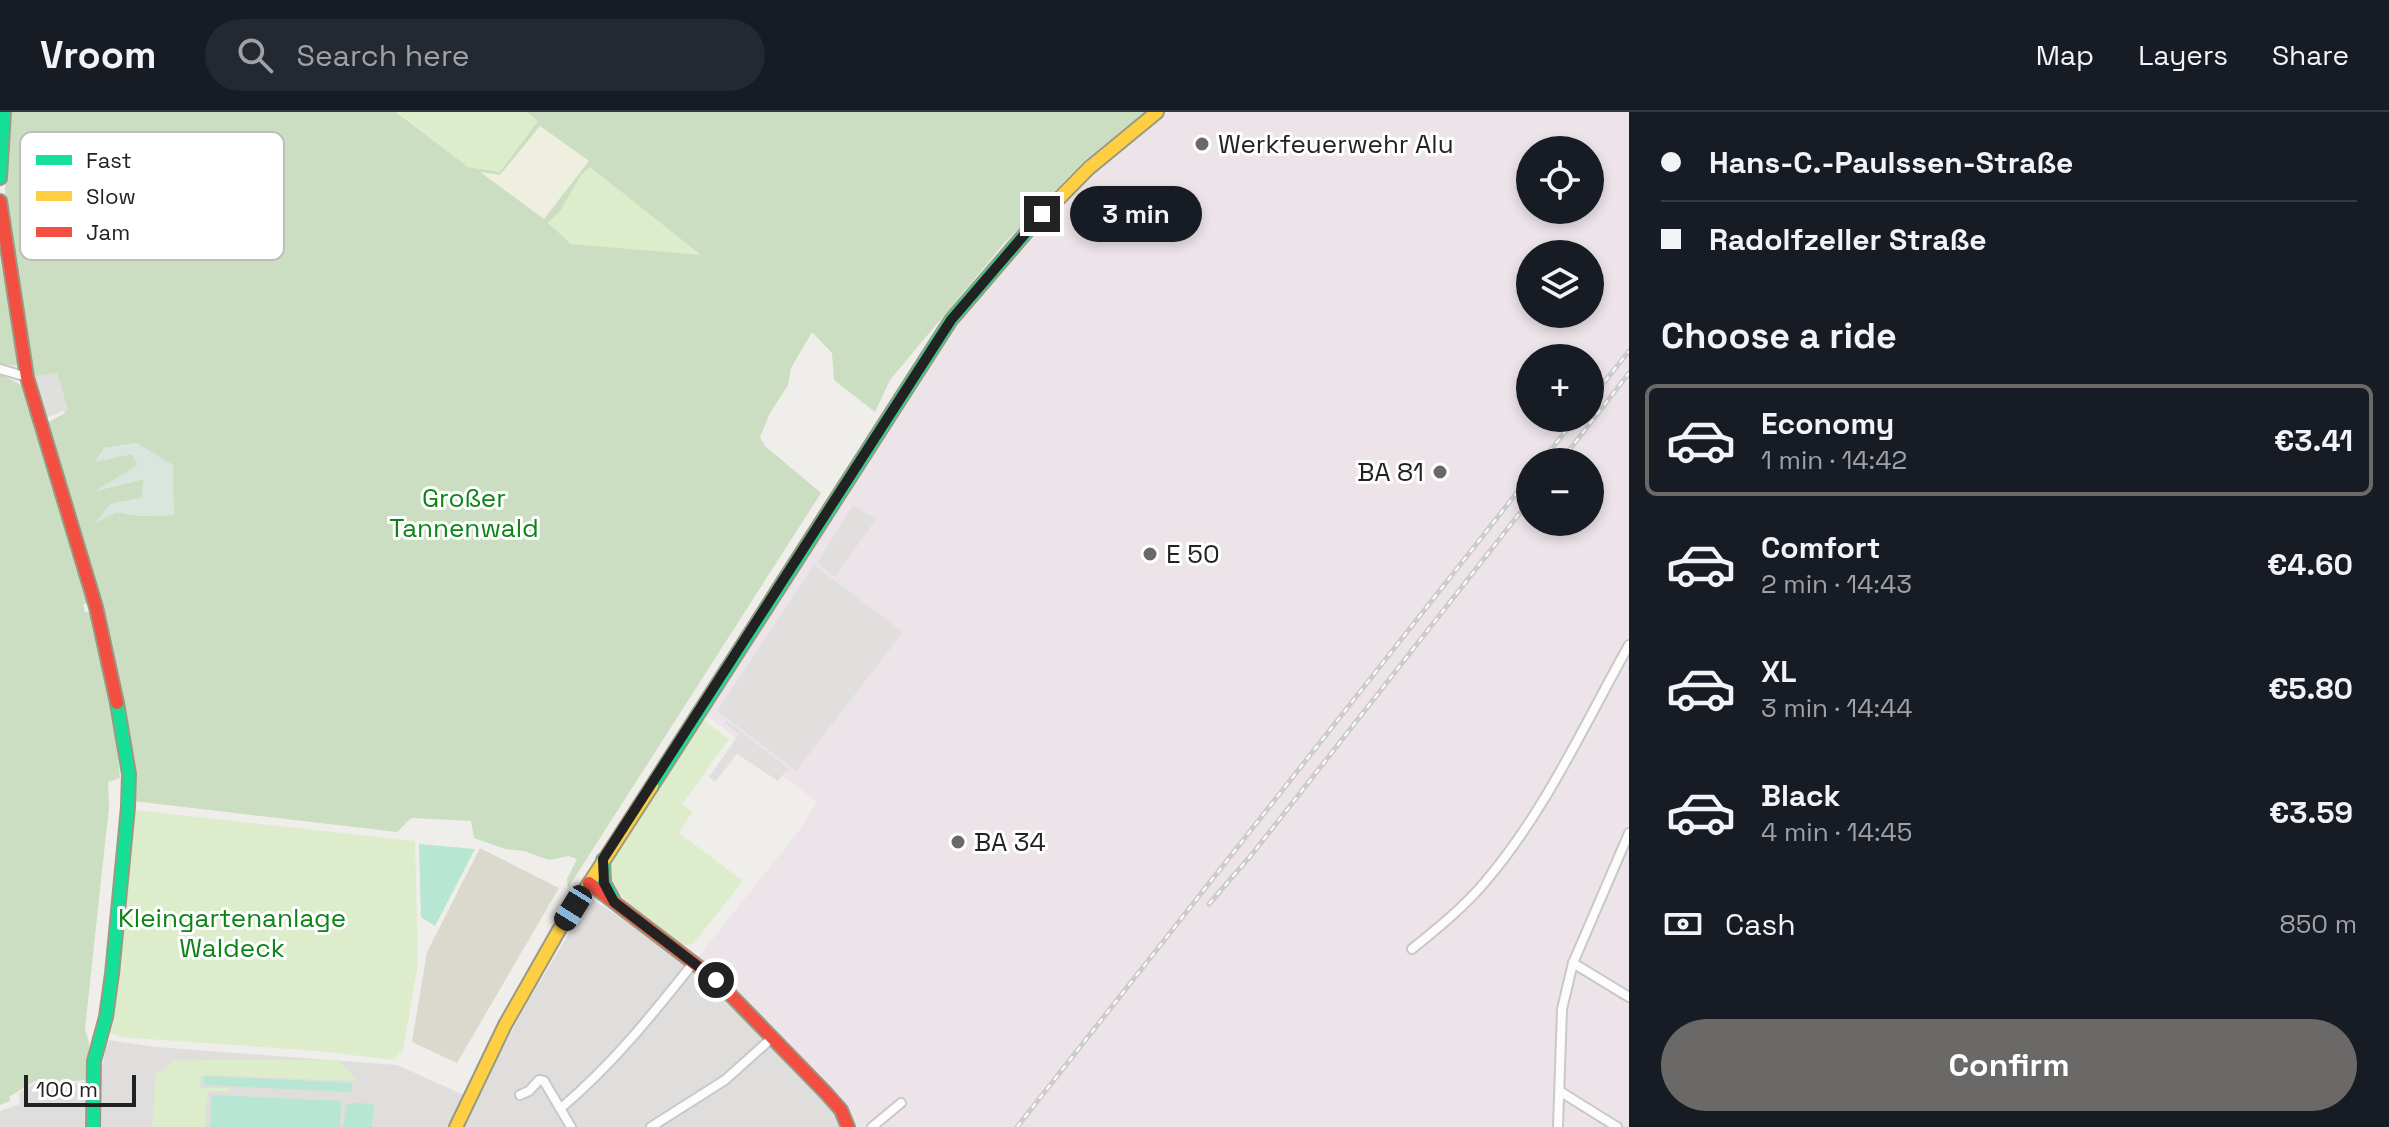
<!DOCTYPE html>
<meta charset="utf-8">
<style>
body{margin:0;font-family:"Space Grotesk",sans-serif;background:#242831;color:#f1f3f6;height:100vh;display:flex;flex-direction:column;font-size:30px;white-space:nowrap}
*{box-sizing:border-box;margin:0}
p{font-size:26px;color:#9ea1a6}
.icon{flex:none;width:44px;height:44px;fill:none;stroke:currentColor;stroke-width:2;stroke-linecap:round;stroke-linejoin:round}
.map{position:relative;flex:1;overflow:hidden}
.side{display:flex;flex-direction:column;background:#171b24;width:760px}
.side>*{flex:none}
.top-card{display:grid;align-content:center;height:176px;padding:0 32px;background:#171b24}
.buttons{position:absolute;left:1516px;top:24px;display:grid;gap:16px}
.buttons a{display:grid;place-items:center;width:88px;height:88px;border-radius:50%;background:#171b24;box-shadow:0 4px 12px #0003;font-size:40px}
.scale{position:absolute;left:24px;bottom:20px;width:112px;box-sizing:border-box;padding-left:8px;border:4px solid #222;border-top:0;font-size:22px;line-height:28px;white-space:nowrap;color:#222;-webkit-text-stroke:6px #fff;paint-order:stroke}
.end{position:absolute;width:36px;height:36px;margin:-18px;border:10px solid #222;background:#fff;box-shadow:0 0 0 4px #fff}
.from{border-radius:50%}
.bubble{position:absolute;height:56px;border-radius:28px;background:#171b24;box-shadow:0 4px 12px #0003;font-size:26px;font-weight:700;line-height:56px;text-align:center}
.car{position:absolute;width:24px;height:48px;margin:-24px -12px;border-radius:10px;box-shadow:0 0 6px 2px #0007;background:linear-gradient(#222 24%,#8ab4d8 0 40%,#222 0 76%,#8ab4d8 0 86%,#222 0)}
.top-card b{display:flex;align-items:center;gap:28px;height:76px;font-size:30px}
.top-card b+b{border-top:2px solid #363941}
.top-card i{width:20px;height:20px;background:#f1f3f6}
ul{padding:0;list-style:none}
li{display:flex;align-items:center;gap:24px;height:112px;margin:0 16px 12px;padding:0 16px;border:4px solid transparent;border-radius:12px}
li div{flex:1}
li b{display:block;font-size:30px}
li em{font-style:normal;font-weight:700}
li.current{border-color:#6a6968}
li>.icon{width:72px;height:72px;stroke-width:1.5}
h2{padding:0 32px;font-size:36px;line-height:96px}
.pay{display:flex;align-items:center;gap:20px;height:88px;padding:0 32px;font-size:30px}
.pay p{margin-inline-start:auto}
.primary-button{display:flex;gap:16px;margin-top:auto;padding:16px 32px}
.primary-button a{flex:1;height:92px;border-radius:48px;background:#6a6968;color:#fff;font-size:32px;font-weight:700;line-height:92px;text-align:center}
header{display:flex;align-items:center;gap:48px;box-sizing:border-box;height:112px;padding:0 40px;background:#171b24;border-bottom:2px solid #363941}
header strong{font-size:38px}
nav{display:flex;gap:44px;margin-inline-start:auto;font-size:28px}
.search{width:560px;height:72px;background:#242831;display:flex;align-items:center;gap:20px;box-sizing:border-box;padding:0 28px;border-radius:44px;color:#9ea1a6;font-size:30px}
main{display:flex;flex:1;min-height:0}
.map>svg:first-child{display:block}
.residential{fill:#dfdedc}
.industrial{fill:#ede4e9;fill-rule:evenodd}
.construction{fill:#d9d9cd}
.farmland{fill:#efefdf}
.grass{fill:#ddeccb}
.forest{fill:#cbdec1;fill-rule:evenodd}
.wetland{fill:#d9e6de}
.pitch{fill:#b7e6d2}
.parking{fill:#e0dfde}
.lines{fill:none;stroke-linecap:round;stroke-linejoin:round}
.street-casing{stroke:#c9c8c7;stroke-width:12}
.fast-casing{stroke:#999a82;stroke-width:16}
.slow-casing{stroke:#999a82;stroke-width:16}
.jam-casing{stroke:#999a82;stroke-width:16}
.street{stroke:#fdfcfc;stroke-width:8}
.fast{stroke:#16e098;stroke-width:12}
.slow{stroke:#ffcf43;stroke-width:12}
.jam{stroke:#f24e42;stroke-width:12}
.rail-casing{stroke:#ccc;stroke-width:5}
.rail{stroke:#fff;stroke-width:2;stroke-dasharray:6;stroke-linecap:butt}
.route{stroke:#222;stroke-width:10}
.poi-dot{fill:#6a6968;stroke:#fff;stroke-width:3}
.labels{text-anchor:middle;stroke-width:6;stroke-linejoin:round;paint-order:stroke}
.poi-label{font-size:26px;fill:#222;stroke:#fff;text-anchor:start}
.park-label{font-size:26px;fill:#0c8416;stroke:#fff}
.key{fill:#fff;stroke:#bdbdbd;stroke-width:2}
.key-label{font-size:22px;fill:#222}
</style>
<header>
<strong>Vroom</strong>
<div class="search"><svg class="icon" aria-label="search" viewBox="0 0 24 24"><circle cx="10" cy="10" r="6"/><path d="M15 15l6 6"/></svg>Search here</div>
<nav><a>Map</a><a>Layers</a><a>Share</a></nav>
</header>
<main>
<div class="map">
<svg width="1629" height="1015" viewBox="0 0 1629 1015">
<rect width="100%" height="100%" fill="#f0eeeb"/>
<polygon class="residential" points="593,788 693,852 838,997 845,1015 0,1015 0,999 20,992 19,981 35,971 44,973 100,969 107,928 156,935 397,953 475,988 527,891 588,790"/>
<path class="industrial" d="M1157,0H1629V1015H881L877,1012L872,1015H848L694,850L798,720L817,690L699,597L951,208L1004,144ZM1530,38H1590V98H1530ZM1530,142H1590V202H1530ZM1530,246H1590V306H1530ZM1530,350H1590V410H1530Z"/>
<polygon class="construction" points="480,736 559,776 457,951 412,930 427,840"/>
<polygon class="farmland" points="540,14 589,49 545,107 478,59 500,63"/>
<g class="grass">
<polygon points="397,0 526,0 538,9 500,60 468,55"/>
<polygon points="590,55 703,144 571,132 547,111 561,98 581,63"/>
<path d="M701,606L729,627L682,692L692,700L679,721L743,769L693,832L683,834C664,819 613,786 610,762C609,753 613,746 617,738Z"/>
<polygon points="135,698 415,729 418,853 403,938 393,948 318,939 120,925 109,920"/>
<polygon points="204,948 339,948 357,969 201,963 200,976 230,976 230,979 207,980 205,1015 152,1015 156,959 165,959 172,949"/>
</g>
<g class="forest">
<path d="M12,0H396L468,55L500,60L538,9L526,0H1145L1085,48L1006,129L890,268L875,300L834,268L832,241L812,220L791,256L788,273L770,301L760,325L765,334L821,381L568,776L567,767L577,747L568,744L549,748L524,739L505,737L474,726L471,709L411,706L397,720L133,689L128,612L101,499L47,321V311L65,301L60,283L34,268L12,146L5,78ZM540,14L589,49L544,107L480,60L500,63ZM590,55L701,143L571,132L548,111L561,98L581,63ZM137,331L172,389L173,403L140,404L116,400L110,392L142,386L144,367L99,378L138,353L132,342L96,349L104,336Z"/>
<polygon points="0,146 19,254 0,252"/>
<polygon points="0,262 23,274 90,491 83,492 85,500 93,501 115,611 120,666 108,670 109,695 85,917 89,931 87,968 50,971 35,969 9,985 10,989 0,993"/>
</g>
<polygon class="wetland" points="137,331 173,353 174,403 140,404 117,400 95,411 110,392 142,386 143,367 95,379 138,353 132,342 96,350 104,336"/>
<g class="pitch">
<polygon points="419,732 475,737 435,814 421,805"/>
<polygon points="204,964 352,971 351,980 204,973"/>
<polygon points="211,983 341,989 340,1015 210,1015"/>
<polygon points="355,991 374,992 372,1015 343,1015 346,993"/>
</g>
<g class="parking">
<polygon points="57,261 68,297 43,307 28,265"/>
<polygon points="853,393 876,407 835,465 817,451"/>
<polygon points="814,453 903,520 796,659 717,599"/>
<polygon points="726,608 757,632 791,658 786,659 778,669 737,642 715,670 709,665 739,622 725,611"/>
</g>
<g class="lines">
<defs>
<g id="street">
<polyline points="0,257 27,265"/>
<path d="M1412,837C1438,816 1464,795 1485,770C1545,700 1584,613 1629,533"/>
<polyline points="1573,851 1629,885"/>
<polyline points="1561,980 1617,1015"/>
<polyline points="520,983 529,979 539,968 544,969 571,1015"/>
<path d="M561,996C612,953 653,902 694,850"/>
<polyline points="651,1015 725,968 773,925"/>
<polyline points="872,1015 901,991"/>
<polyline points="1558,1015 1562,897 1573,851 1629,721"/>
</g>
<g id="fast">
<polyline points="0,66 4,0"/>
<polyline points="652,674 951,208 1030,116"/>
<polyline points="603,748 604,771 613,787"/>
<polyline points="93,1015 94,949 106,905 112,862 128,695 129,662 117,591"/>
</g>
<g id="slow">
<polyline points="1030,116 1089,56 1157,0"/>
<polyline points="456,1015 505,913 559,818 652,674"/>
</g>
<g id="jam">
<polyline points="0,89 27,265 96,495 117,591"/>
<polyline points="589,771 716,868 825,980 841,998 848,1015"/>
</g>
</defs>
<use href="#street" class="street-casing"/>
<use href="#fast" class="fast-casing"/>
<use href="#slow" class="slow-casing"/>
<use href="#jam" class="jam-casing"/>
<use href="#street" class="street"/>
<use href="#fast" class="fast"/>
<use href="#slow" class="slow"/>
<use href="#jam" class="jam"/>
<defs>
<g id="rail">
<polyline points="1590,288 1629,239"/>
<polyline points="1541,350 1576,306"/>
<polyline points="1560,350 1629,261"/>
<polyline points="1209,792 1253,741 1530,388"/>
<polyline points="1017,1015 1530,364"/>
</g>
</defs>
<use href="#rail" class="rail-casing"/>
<use href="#rail" class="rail"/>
</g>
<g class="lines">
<polyline class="route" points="716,868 614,790 604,771 603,747 951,208 1042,102"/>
</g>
<g class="poi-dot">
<circle cx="1202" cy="32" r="8"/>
<circle cx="1440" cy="360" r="8"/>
<circle cx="1150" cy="442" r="8"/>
<circle cx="958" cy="730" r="8"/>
</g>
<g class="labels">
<g class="poi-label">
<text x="1218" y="41">Werkfeuerwehr Alu</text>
<text x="1424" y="369" text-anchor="end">BA 81</text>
<text x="1166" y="451">E 50</text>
<text x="974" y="739">BA 34</text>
</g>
<g class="park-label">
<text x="464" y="395">Großer<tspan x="464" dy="30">Tannenwald</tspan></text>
<text x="232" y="815">Kleingartenanlage<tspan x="232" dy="30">Waldeck</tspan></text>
</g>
</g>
<rect x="20" y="20" width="264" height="128" rx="12" class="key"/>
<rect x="36" y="43" width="36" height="10" fill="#16e098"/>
<rect x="36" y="79" width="36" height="10" fill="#ffcf43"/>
<rect x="36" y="115" width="36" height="10" fill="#f24e42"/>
<g class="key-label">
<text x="86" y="56">Fast</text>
<text x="86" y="92">Slow</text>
<text x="86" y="128">Jam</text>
</g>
</svg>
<div class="buttons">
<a><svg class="icon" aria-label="locate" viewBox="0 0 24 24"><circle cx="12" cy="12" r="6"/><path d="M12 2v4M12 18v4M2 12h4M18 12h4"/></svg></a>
<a><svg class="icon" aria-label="layers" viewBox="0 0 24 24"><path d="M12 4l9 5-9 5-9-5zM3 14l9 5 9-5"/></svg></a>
<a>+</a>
<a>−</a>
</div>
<div class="scale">100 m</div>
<i class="end from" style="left:716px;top:868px"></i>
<i class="end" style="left:1042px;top:102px"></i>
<div class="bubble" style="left:1070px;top:74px;width:132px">3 min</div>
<i class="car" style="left:573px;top:796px;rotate:212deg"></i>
</div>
<section class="side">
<div class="top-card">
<b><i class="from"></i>Hans-C.-Paulssen-Straße</b>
<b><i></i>Radolfzeller Straße</b>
</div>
<h2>Choose a ride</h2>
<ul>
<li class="current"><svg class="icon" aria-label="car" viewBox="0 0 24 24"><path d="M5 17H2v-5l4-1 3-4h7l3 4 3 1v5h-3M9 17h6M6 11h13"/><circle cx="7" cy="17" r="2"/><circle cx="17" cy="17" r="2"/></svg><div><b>Economy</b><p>1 min · 14:42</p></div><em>€3.41</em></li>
<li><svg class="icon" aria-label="car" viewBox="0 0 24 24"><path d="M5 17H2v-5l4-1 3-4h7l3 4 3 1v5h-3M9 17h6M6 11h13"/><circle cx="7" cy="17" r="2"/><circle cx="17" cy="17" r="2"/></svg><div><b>Comfort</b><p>2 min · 14:43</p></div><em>€4.60</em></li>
<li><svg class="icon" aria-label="car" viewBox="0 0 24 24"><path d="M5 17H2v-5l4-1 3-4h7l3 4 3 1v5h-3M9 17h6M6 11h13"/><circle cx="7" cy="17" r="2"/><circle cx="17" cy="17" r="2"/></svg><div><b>XL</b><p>3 min · 14:44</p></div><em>€5.80</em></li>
<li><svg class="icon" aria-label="car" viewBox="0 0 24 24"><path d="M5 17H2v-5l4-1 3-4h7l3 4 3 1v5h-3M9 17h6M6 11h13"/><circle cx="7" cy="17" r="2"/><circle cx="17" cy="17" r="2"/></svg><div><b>Black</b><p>4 min · 14:45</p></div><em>€3.59</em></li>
</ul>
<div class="pay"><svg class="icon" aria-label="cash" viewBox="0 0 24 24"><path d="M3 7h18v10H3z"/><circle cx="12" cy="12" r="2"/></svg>Cash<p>850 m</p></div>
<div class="primary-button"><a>Confirm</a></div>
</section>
</main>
